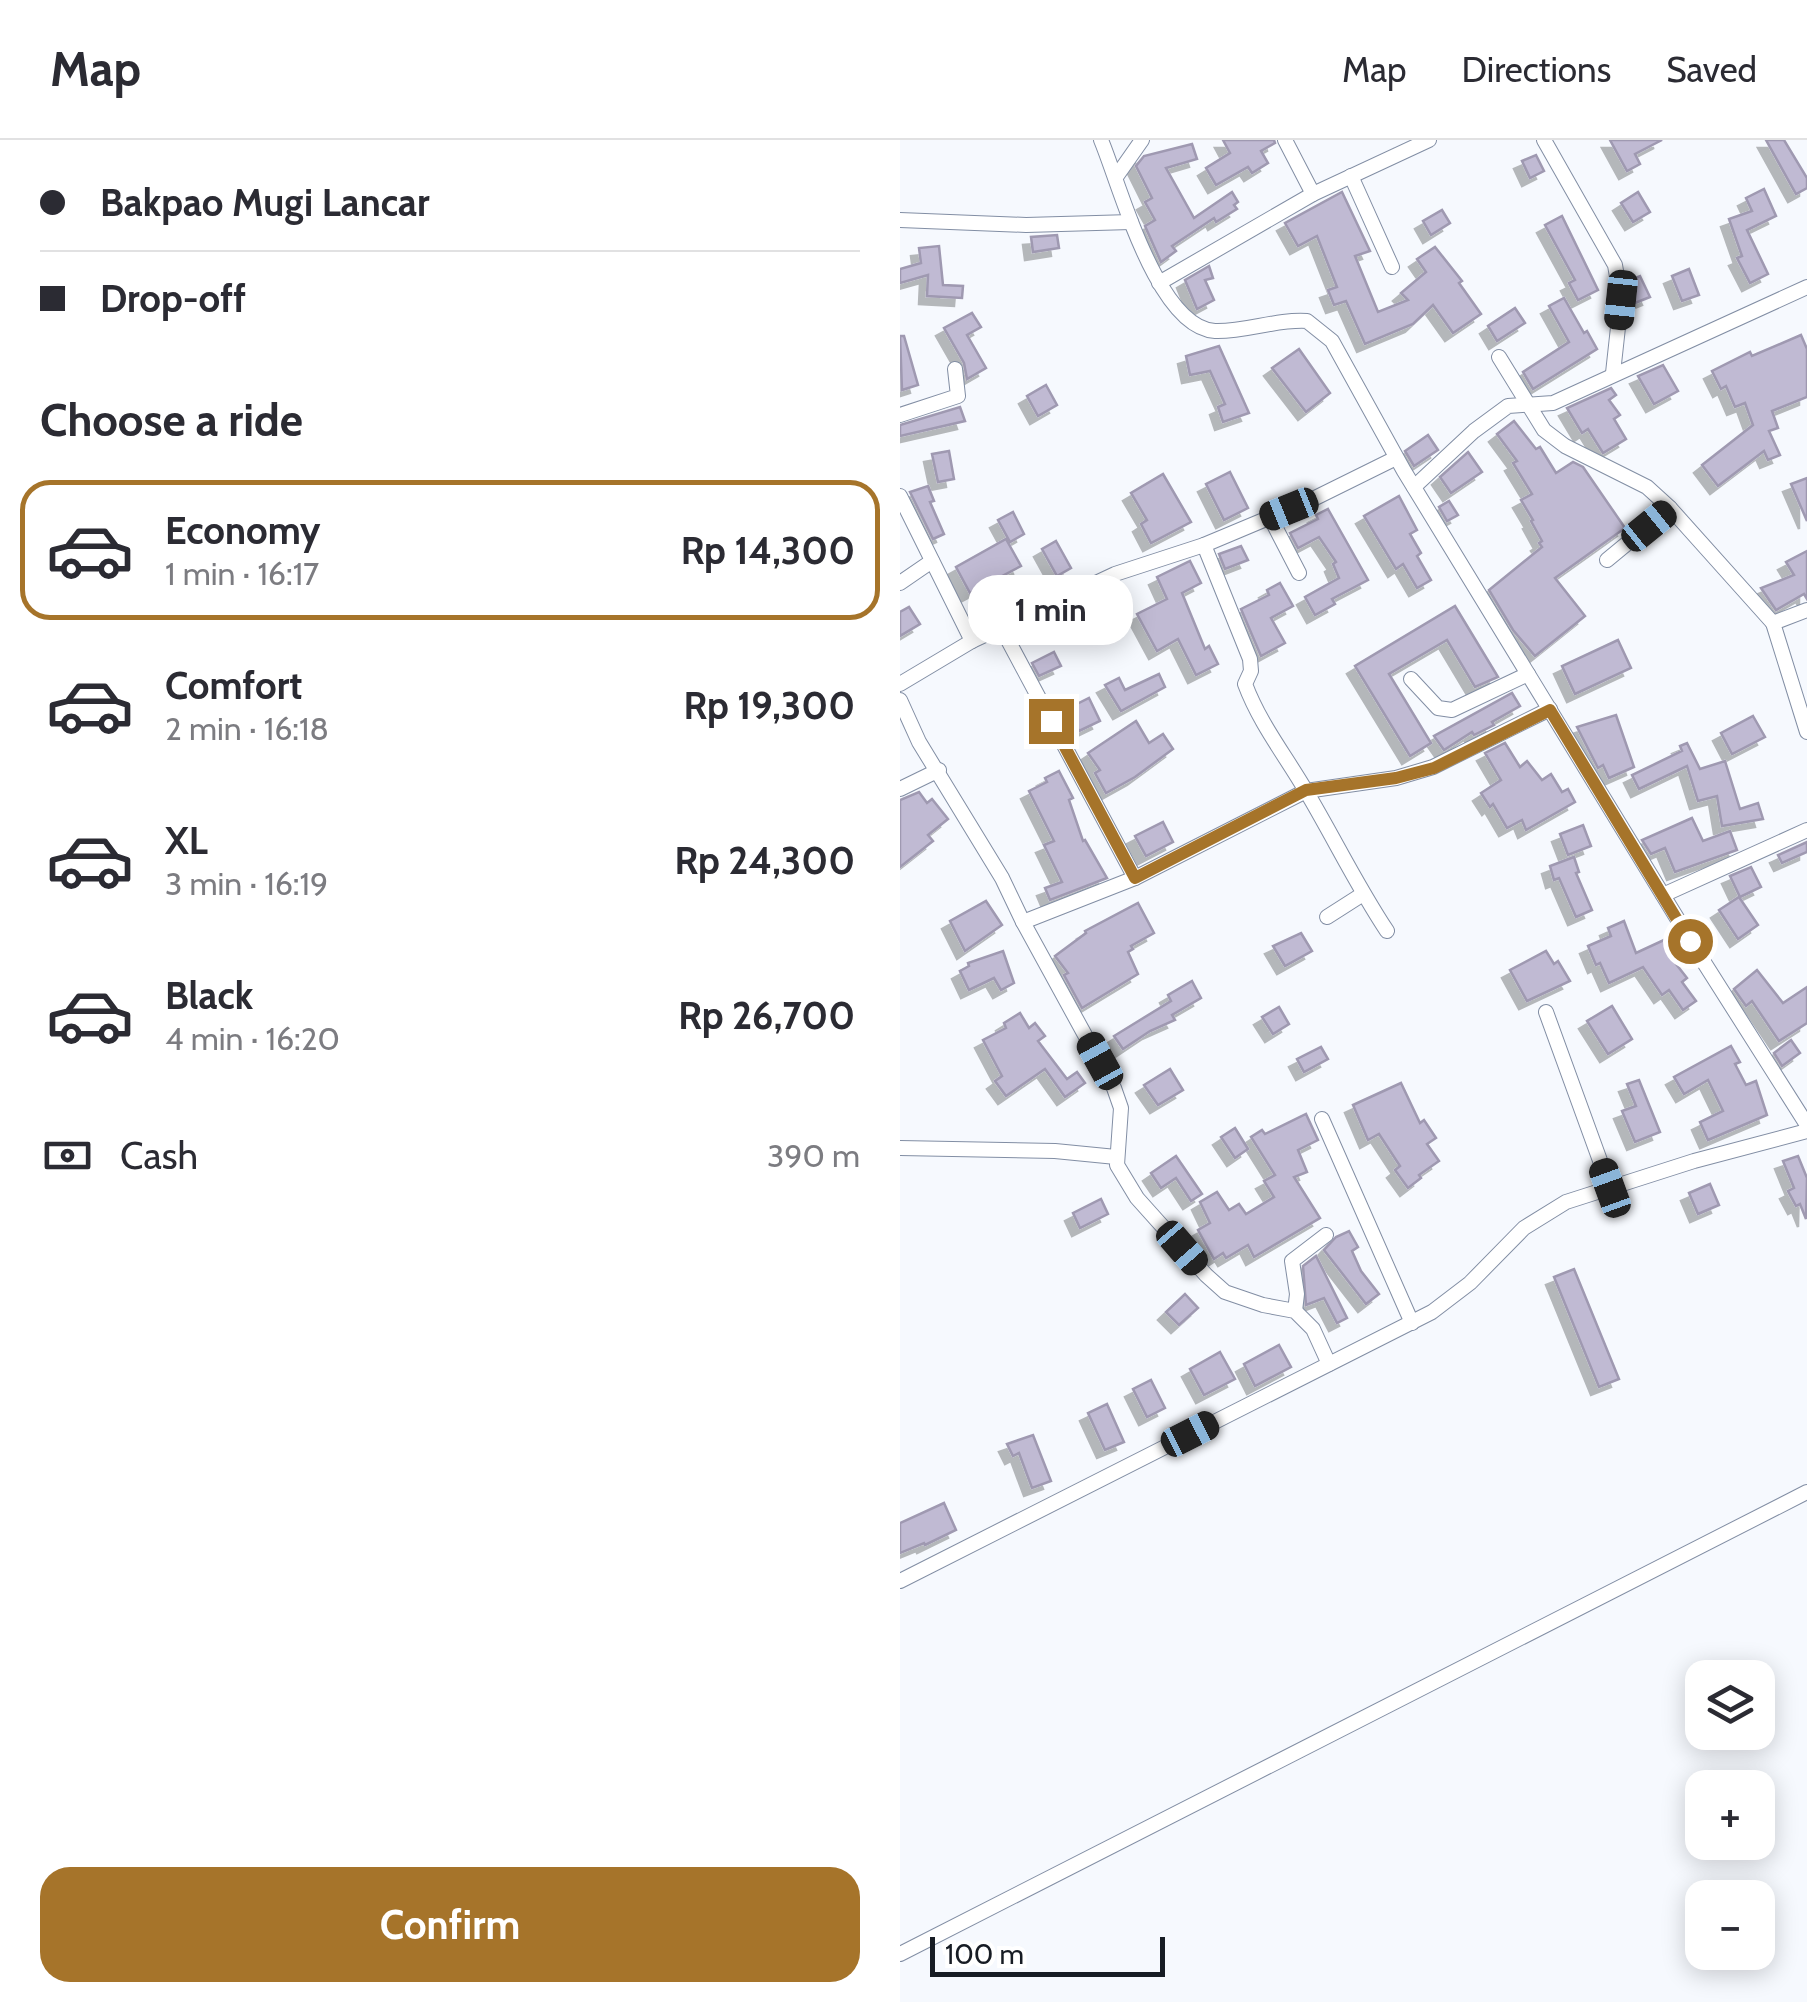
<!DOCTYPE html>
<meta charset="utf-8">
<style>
body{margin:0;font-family:Cabin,sans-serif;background:#f2f2f3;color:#2b2b33;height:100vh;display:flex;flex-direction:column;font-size:38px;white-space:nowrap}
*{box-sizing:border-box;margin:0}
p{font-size:32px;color:#7c7c81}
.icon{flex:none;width:55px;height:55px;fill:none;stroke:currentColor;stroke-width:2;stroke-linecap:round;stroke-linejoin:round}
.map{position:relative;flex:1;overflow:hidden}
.panel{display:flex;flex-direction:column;background:#fff;width:900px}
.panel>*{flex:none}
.banner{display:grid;align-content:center;height:220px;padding:0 40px;background:#fff}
.buttons{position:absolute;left:785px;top:1520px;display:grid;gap:20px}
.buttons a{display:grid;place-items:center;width:90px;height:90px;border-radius:20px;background:#fff;box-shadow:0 5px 25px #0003;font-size:50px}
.scale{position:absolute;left:30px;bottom:25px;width:235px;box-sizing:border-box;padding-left:10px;border:5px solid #171c24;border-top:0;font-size:28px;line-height:35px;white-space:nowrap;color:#171c24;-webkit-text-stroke:8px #fff;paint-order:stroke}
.end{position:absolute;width:45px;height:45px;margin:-22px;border:12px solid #a6742a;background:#fff;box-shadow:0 0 0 5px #fff}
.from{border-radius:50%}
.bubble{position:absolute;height:70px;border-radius:30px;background:#fff;box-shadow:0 5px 25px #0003;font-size:32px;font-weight:700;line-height:70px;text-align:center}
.car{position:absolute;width:30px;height:60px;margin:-30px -15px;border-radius:12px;box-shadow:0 0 8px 2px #0007;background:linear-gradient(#222 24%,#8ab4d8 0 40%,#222 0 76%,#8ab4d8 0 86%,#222 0)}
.banner b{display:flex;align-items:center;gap:35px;height:95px;font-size:38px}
.banner b+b{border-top:2px solid #e1e1e2}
.banner i{width:25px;height:25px;background:#2b2b33}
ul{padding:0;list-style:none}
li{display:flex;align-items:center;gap:30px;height:140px;margin:0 20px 15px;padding:0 20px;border:5px solid transparent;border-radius:30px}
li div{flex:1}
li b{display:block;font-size:38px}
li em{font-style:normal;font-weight:700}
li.on{border-color:#a6742a}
li>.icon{width:90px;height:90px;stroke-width:1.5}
h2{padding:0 40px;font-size:45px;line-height:120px}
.pay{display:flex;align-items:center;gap:25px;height:110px;padding:0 40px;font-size:38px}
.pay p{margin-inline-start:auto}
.cta{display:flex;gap:20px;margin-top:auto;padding:20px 40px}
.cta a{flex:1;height:115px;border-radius:30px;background:#a6742a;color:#fff;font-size:40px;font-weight:700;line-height:115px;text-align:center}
header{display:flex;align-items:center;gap:60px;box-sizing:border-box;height:140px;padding:0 50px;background:#fff;border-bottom:2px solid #e1e1e2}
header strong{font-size:48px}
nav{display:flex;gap:55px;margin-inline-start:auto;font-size:35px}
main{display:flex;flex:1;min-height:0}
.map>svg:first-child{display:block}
.building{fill:#c0bad3;stroke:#9f99b1;stroke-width:2.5;filter:url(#shadow)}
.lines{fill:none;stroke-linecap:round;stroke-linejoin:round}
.minor-casing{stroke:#828ea4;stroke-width:16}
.minor{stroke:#fff;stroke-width:14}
.route{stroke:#a6742a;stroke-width:12}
</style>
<header>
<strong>Map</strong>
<nav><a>Map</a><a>Directions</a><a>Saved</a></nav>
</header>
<main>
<section class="panel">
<div class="banner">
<b><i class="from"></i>Bakpao Mugi Lancar</b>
<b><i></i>Drop-off</b>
</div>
<h2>Choose a ride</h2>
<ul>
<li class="on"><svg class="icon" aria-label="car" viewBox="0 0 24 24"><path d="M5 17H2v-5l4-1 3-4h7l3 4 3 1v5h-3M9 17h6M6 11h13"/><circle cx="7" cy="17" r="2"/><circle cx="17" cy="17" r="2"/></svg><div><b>Economy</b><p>1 min · 16:17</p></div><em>Rp 14,300</em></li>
<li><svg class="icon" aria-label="car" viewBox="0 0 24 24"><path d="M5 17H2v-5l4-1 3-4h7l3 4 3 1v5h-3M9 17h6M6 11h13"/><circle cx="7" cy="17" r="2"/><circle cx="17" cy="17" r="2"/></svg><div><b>Comfort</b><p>2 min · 16:18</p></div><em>Rp 19,300</em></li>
<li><svg class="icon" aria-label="car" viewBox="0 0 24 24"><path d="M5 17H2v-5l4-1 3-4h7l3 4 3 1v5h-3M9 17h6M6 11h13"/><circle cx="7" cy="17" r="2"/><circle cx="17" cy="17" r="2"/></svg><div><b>XL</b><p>3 min · 16:19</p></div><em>Rp 24,300</em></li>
<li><svg class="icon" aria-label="car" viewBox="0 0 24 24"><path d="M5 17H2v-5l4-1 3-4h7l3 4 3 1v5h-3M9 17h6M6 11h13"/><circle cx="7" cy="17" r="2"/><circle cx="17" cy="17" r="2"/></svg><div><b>Black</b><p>4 min · 16:20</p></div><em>Rp 26,700</em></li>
</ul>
<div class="pay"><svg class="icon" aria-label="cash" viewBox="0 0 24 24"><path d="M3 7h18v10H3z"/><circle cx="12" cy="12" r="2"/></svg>Cash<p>390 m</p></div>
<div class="cta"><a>Confirm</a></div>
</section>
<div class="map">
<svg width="907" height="1862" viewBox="0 0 907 1862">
<defs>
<filter id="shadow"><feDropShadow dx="-8" dy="8" stdDeviation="0" flood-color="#0004"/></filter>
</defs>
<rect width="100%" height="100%" fill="#f6f9fe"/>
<g class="building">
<polygon points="323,0 374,0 375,3 361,11 368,23 352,33 348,27 316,45 306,28 330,13"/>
<polygon points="710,0 762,0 735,14 740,24 727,31"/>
<polygon points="866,0 884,0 907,38 907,48 896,54"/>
<polygon points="292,4 297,19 266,28 294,78 332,52 338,62 334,65 337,69 316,82 314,78 272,106 276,111 261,122 245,86 255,80 245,62 252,58 236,26 244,16"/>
<polygon points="636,15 644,31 630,38 622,21"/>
<polygon points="864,49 876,76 847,90 868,134 850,143 837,118 842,116 829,79 852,71 846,58"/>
<polygon points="442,52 470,111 455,116 478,172 508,160 501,153 526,132 517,119 535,107 562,141 559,143 581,174 553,193 533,165 513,184 465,204 446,161 434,165 428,150 437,147 417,96 398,106 385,83"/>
<polygon points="738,52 750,72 733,82 721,63"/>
<polygon points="542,70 550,83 531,95 523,81"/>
<polygon points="662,76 698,150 678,160 669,143 675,140 645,85"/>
<polygon points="157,95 159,108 133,112 131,97"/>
<polygon points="39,106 43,145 63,146 62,158 27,156 28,135 0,143 0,129 21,123 19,108"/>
<polygon points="309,126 313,138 305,140 314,160 297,169 285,140"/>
<polygon points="789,129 799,155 782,161 772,136"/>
<polygon points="740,136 750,157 735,163 728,141"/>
<polygon points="664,158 684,193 687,191 697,209 633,249 623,232 669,202 649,166"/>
<polygon points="615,168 625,183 597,201 588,186"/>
<polygon points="72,173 81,187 67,195 86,228 67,239 64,223 44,188"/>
<polygon points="901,195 907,209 907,257 872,271 878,288 869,291 880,315 868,320 864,311 818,346 802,325 853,285 845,263 835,267 826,246 821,249 812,231 850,212 852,216"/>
<polygon points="0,196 4,196 18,245 2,250"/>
<polygon points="319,206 349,273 323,282 318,267 325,264 310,231 290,235 286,216"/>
<polygon points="399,209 430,253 406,272 372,228"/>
<polygon points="763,225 778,251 754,264 738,236"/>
<polygon points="146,245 157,265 138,276 127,256"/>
<polygon points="711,248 716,255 709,260 720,275 714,279 726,299 703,313 688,289 682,293 667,268"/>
<polygon points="60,267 65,281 0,296 0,285"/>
<polygon points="614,281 636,309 640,307 656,333 673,322 683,327 725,388 655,438 685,476 635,516 613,490 589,450 642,407 639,403 642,401 631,381 633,380 621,360 632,354 613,323 617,321 597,294"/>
<polygon points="528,295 538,310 514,326 505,311"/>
<polygon points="49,311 54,339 38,342 32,314"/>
<polygon points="568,312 582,332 551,353 540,337"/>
<polygon points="330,332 348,368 324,380 306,344"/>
<polygon points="263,334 291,382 251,403 241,384 247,380 231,353"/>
<polygon points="907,338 907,381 891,344"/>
<polygon points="28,346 34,361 30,362 44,394 33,399 10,352"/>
<polygon points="499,356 517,390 510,394 521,413 517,416 531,440 517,448 503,424 496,429 464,376"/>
<polygon points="549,361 558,375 547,381 539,367"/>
<polygon points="428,369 468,440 432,459 435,464 415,475 405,457 439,438 433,424 436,422 419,397 398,408 390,393 418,379 416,375"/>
<polygon points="113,372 124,394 110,402 98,380"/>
<polygon points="106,399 121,426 70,453 56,427"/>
<polygon points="156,401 171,428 157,436 142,409"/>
<polygon points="341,406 348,420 325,429 319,414"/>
<polygon points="907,411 907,459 904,454 876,470 861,448 894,435 886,422"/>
<polygon points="290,421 301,443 282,453 305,509 309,506 318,524 296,535 278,499 257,511 237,474 267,459 257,437"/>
<polygon points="380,443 393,466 371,478 385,503 361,516 341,469 369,455 367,450"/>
<polygon points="219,454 230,477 212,485 201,462"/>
<polygon points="555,466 598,537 575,547 547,500 489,534 531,603 510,616 455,526"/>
<polygon points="9,467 20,484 0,496 0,472"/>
<polygon points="718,500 731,528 675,554 662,526"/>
<polygon points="154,512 161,526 139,536 132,523"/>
<polygon points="259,534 265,547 221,571 205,545 219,538 225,550"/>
<polygon points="612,553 620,566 592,582 594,585 574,595 572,592 544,610 534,596"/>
<polygon points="189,558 200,581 179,591 177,587 169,591 159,573"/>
<polygon points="716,575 734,627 709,638 703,625 698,628 677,587"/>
<polygon points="853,576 865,597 832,614 821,593"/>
<polygon points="236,581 249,603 263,594 273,609 235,637 206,653 195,633 200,630 188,613"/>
<polygon points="605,603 620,627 627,621 642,640 651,634 662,652 668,649 675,662 626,690 622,680 607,688 593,664 590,667 581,653 601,640 585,613"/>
<polygon points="787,603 800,629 825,621 840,669 858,663 863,679 822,686 817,656 798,661 787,626 739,649 732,635 782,611 780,606"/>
<polygon points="159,631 173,658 169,660 183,701 185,700 207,738 150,760 145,748 162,742 144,705 154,701 129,651 147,642 145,638"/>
<polygon points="19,652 27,663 32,659 48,679 28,695 33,701 0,727 0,660"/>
<polygon points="792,678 803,701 830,691 837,710 775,732 765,708 751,714 742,700"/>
<polygon points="263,682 273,702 246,716 235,696"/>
<polygon points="683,685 691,706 668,715 660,694"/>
<polygon points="907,702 907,712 882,723 878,715"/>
<polygon points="674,717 679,732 676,733 692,770 676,777 659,738 654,740 650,726"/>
<polygon points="851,727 861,747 840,757 830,736"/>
<polygon points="839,757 858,785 838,799 819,770"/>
<polygon points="86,761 102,785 65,811 50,781"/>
<polygon points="238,763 254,793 231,806 233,809 228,812 238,834 182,868 164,835 168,833 155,816 186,793 185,791"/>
<polygon points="724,781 736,813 764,800 776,824 787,838 782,842 796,861 783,870 769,850 762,855 743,827 709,843 700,823 696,825 688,806 711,796 708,788"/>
<polygon points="401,793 412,811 385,826 373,806"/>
<polygon points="103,811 114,843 101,850 94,838 69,850 60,831 69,826 68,823"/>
<polygon points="646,811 654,824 658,821 670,841 627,861 610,830"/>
<polygon points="857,830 883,863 907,847 907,883 879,901 852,861 846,866 834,849"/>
<polygon points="292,841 301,858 272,875 275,880 250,891 223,909 214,896 271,861 268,855"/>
<polygon points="712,866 732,899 708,914 687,881"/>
<polygon points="379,867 389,884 373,894 362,877"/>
<polygon points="120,873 129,888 135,883 145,896 138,901 167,939 177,932 185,943 165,957 145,929 106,956 95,941 102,936 83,900 106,888 104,883"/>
<polygon points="891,900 900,913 882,926 874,913"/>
<polygon points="831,906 840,922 835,924 846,945 856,941 867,975 808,1000 800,982 823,971 808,940 784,954 774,937"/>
<polygon points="421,907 428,919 404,932 397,919"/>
<polygon points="270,929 283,950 258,965 244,945"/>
<polygon points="739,940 760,992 735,1002 722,971 736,966 727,944"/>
<polygon points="501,943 520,983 524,980 536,998 527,1004 539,1021 519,1035 521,1038 508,1048 495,1030 500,1026 479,994 468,1000 453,965"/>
<polygon points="406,974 418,1000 398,1010 407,1032 394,1037 420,1078 354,1117 348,1105 326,1118 323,1113 314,1119 298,1090 310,1083 300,1062 317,1052 329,1070 339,1064 346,1074 374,1057 364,1041 375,1035 351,997 362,990 365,994"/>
<polygon points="335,988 348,1009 335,1018 321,997"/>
<polygon points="276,1016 302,1054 291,1061 276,1038 261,1048 251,1033"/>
<polygon points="898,1016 907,1038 906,1079 900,1064 896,1066 888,1051 894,1048 883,1021"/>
<polygon points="810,1044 819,1065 798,1074 789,1053"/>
<polygon points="201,1059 208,1074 180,1088 173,1073"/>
<polygon points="449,1091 458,1107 452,1111 461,1131 479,1154 466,1164 424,1110 436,1097"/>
<polygon points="416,1116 447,1178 437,1183 424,1158 406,1165 403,1126"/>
<polygon points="674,1129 719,1239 699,1247 654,1137"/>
<polygon points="285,1154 298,1168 279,1185 266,1172"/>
<polygon points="379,1205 391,1227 355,1246 344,1224"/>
<polygon points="320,1212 335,1239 304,1255 290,1229"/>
<polygon points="251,1240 265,1268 247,1277 233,1249"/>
<polygon points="207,1264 224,1302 205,1310 188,1273"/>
<polygon points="133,1295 151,1341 132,1348 119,1313 113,1316 107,1304"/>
<polygon points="44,1363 56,1390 25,1405 24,1403 0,1413 0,1383"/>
</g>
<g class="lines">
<defs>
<g id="minor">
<path d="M201,0C220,45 257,188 315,191C346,192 376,179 407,181L432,201L504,331L805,824L907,985"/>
<polyline points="385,0 413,54"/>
<polyline points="644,0 715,125 721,160 713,233"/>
<polyline points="451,36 492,127"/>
<polyline points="216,37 242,0"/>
<polyline points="0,80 126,85 231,82"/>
<polyline points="259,143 413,54 529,0"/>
<polyline points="599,217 644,290 665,306 747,347 770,368 873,483"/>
<polyline points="0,275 58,256 55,229"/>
<polyline points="514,347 574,291 608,266 653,263 907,147"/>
<polyline points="0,356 72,501"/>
<polyline points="370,377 399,433"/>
<path d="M304,405L350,519L351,531L345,544C360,584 385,615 406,651C434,698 457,746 487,791"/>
<polyline points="707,420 770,368"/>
<polyline points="0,443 32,421"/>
<polyline points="907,470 873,483 907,592"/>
<polyline points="101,487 235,738"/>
<polyline points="511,539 538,568 552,570 628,534"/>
<polyline points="0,544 72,501 215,434 304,405 409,361 496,318"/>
<polyline points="0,560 19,602 102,738 123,782 214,948 221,968 217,1025 237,1058 306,1135 325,1152 363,1165 395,1171 413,1189 429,1224"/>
<polyline points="0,649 39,630"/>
<polyline points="763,755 907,690"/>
<polyline points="427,777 463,754"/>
<polyline points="123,782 235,738 406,651 496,638 533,627 650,569"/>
<polyline points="646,872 710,1048"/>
<polyline points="422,979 512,1183"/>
<polyline points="0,1008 155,1011 216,1017"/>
<polyline points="395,1171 397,1154 392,1121 426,1095"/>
<polyline points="0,1441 532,1172 570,1143 624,1088 666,1062 794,1021 907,991"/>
<polyline points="0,1814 907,1352"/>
</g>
</defs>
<use href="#minor" class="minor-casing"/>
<use href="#minor" class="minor"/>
</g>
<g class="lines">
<polyline class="route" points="151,581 235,738 406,650 496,638 534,628 650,570 790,801"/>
</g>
</svg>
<div class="buttons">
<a><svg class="icon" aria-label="layers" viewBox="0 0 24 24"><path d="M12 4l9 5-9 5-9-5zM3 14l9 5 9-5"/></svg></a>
<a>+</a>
<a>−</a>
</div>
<div class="scale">100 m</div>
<i class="end from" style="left:790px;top:801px"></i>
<i class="end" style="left:151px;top:581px"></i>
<div class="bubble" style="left:68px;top:435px;width:165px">1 min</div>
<i class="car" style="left:721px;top:160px;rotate:186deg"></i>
<i class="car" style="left:389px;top:369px;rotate:248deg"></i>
<i class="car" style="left:749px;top:386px;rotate:51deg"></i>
<i class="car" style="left:200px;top:921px;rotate:331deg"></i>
<i class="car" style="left:710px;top:1048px;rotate:340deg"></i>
<i class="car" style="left:282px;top:1108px;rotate:139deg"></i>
<i class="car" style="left:290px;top:1294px;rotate:63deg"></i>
</div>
</main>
